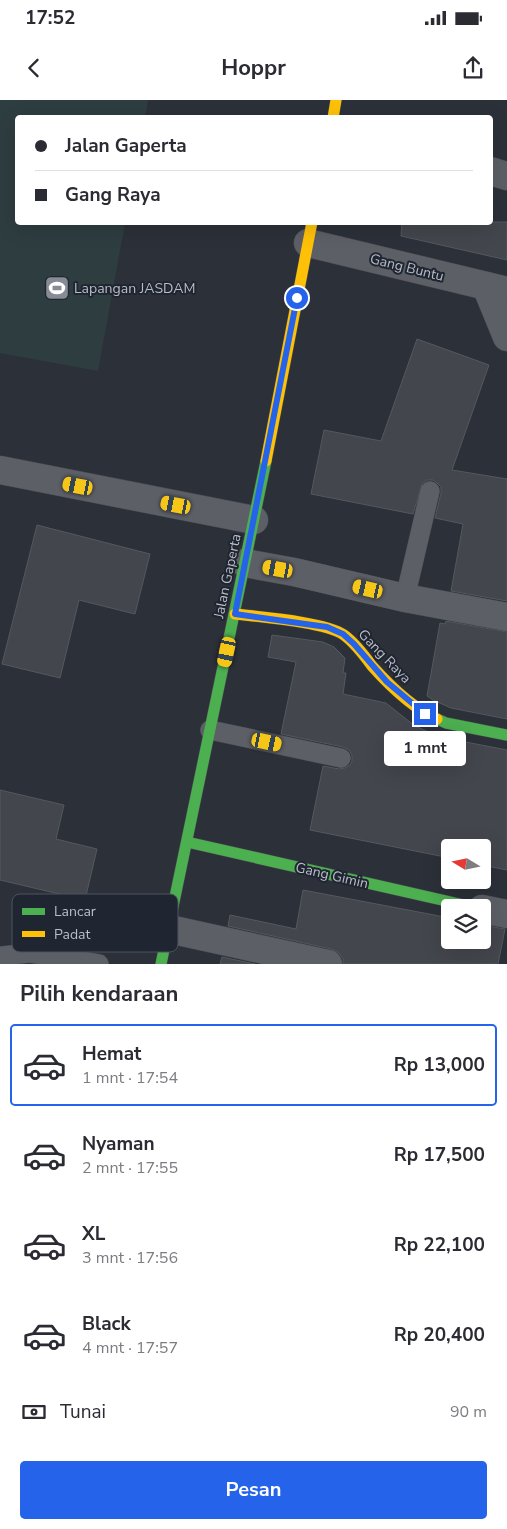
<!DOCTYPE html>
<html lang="id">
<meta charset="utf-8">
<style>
body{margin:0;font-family:"Nunito Sans",sans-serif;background:#f2f2f3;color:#2b2b33;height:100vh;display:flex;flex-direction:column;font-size:19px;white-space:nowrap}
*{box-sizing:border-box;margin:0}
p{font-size:16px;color:#7c7c81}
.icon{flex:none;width:28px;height:28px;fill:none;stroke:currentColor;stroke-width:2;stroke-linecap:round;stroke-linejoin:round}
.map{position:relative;height:864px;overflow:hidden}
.panel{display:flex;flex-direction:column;background:#fff;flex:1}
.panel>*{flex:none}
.top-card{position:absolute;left:15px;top:15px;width:478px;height:110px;border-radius:5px;box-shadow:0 5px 20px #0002;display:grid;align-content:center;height:110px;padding:0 20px;background:#fff}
.needle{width:32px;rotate:280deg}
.fabs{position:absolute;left:441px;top:739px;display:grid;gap:10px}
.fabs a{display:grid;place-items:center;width:50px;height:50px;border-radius:5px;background:#fff;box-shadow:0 5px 20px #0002;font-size:25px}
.end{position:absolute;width:22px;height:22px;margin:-11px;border:6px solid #2563eb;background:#fff;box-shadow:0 0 0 2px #fff}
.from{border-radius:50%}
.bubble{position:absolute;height:35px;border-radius:5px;background:#fff;box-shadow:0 5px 20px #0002;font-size:16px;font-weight:700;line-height:35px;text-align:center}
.car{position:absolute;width:15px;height:30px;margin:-15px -8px;border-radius:6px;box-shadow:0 0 4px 1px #0007;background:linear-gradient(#f5c518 24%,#345 0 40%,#f5c518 0 76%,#345 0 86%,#f5c518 0)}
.top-card b{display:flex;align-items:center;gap:18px;height:48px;font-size:19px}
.top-card b+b{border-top:1px solid #e1e1e2}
.top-card i{width:12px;height:12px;background:#2b2b33}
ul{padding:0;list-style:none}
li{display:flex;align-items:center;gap:15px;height:82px;margin:0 10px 8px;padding:0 10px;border:2px solid transparent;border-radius:5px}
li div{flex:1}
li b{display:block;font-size:19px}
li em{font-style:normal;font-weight:700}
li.on{border-color:#2563eb}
li>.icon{width:45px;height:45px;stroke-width:1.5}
h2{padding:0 20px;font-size:22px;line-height:60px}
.pay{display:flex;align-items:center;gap:12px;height:55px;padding:0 20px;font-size:19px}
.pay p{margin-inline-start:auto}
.action{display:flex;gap:10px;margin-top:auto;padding:10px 20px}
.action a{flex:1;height:58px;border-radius:5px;background:#2563eb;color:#fff;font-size:20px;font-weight:700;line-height:58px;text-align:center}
.status{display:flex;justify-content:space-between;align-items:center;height:35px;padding:0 25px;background:#fff;direction:ltr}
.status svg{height:14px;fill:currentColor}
header{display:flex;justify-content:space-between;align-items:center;height:65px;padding:0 20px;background:#fff;font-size:22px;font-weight:700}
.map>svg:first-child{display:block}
.green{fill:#2e3d40}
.building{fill:#43464c;stroke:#54585f}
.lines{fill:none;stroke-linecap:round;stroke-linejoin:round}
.lane-casing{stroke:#484b50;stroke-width:20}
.street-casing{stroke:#484b50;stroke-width:29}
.fast-casing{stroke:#484b50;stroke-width:12}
.slow-casing{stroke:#484b50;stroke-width:12}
.lane{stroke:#5c5f65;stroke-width:19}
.street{stroke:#5c5f65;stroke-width:28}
.fast{stroke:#4caf50;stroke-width:11}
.slow{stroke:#ffc107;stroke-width:11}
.route{stroke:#2563eb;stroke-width:6}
.labels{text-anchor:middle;stroke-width:4;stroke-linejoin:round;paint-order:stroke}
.street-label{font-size:14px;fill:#b7bcc7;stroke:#202631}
.poi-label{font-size:14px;fill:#b7bcc7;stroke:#202631;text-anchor:start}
.key{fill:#202631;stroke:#4d535e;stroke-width:1}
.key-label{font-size:14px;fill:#b7bcc7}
</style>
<div class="status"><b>17:52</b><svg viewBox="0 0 49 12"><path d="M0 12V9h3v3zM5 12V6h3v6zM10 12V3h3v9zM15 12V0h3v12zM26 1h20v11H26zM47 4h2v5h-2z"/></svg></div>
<header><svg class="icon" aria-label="back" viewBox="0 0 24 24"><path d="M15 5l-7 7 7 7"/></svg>Hoppr<svg class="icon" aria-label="share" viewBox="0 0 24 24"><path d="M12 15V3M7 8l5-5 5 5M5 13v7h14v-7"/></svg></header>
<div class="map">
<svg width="507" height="864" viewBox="0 0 507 864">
<rect width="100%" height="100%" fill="#2c3038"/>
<polygon class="green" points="0,0 148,0 145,17 18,18 18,122 125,123 98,271 0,253"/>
<g class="building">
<polygon points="402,122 507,122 507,160 401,136"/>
<polygon points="417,239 489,265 452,370 507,379 507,501 451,491 463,424 435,418 441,393 441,387 437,383 433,380 427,380 422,384 413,414 311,394 324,330 381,341"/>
<polygon points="37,425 150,454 135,514 79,500 60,578 2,564"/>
<polygon points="446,521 507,532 507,619 451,608 433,600 427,596 440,523 445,524"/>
<polygon points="272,535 323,542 334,547 345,558 343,573 346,573 343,594 386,603 415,626 440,637 507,650 507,770 482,765 482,748 450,748 450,758 310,730 323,666 339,669 345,668 350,665 352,661 352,655 349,650 343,647 281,634 296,562 268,557"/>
<polygon points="0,690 64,705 56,739 97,749 85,800 0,780"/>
<polygon points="303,790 450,818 450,840 482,840 482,825 505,829 498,864 343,864 343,859 339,853 331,849 228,826 230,815 296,829"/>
<polygon points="222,857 255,864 220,864"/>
</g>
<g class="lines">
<defs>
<g id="lane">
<polyline points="405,498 430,391"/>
<polyline points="210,630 341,658"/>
<polyline points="0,858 2,856 30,853 99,864"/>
</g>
<g id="street">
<polyline points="490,71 507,76"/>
<polyline points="308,143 507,191"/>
<polyline points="486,186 507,237"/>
<polyline points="0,370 254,420"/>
<polyline points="245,463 294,472 405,498 507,517"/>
<polyline points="482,809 507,814"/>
<polyline points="169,829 328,864"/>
</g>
<g id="fast">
<polyline points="437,619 446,623 507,635"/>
<polyline points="187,742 477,808"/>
<polyline points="161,864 266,361"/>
</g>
<g id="slow">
<polyline points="333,18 336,0"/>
<polyline points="266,361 312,122"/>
<path d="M235,514C260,517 326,522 344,535C355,543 364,555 372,566C390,586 412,608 437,619"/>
</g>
</defs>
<use href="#lane" class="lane-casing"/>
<use href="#street" class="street-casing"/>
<use href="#fast" class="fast-casing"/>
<use href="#slow" class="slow-casing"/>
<use href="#lane" class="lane"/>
<use href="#street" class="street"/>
<use href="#fast" class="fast"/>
<use href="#slow" class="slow"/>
</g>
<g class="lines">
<polyline class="route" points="297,198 235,514 327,527 343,534 354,544 387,582 425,614"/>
</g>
<defs>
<symbol id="stadium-square" viewBox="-11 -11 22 22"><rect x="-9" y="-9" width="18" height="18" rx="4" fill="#868b95" stroke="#202631"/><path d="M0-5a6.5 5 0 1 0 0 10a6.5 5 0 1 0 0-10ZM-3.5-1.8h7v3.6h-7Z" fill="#fff"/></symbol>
</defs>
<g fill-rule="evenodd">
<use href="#stadium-square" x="43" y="174" width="28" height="28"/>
</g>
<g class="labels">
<g class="street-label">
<text transform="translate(407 167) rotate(14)" y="5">Gang Buntu</text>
<text transform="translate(227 476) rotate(-78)" y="5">Jalan Gaperta</text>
<text transform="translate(385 556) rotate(46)" y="5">Gang Raya</text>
<text transform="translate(332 775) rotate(13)" y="5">Gang Gimin</text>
</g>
<g class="poi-label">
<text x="74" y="193">Lapangan JASDAM</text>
</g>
</g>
<rect x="12" y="794" width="166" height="58" rx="8" class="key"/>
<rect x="22" y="808" width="23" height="7" fill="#4caf50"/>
<rect x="22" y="831" width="23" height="6" fill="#ffc107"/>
<g class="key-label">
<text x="54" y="816">Lancar</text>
<text x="54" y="839">Padat</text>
</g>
</svg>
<div class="fabs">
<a><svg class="needle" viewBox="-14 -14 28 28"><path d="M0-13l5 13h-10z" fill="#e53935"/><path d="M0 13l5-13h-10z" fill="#7c7c81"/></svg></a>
<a><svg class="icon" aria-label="layers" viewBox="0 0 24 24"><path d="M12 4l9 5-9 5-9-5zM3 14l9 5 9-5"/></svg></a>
</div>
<i class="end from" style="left:297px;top:198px"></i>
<i class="end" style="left:425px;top:614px"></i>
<div class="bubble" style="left:384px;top:631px;width:82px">1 mnt</div>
<i class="car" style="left:78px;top:386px;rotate:281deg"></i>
<i class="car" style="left:176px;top:405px;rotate:281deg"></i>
<i class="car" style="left:278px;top:469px;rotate:280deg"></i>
<i class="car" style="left:368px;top:489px;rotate:283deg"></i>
<i class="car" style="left:227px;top:552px;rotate:192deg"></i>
<i class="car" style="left:267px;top:642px;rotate:102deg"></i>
<div class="top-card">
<b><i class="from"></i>Jalan Gaperta</b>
<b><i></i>Gang Raya</b>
</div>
</div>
<section class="panel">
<h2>Pilih kendaraan</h2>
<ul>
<li class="on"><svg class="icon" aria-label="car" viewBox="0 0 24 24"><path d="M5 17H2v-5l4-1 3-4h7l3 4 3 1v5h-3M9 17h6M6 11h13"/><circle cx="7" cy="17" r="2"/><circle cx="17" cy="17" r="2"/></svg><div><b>Hemat</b><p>1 mnt · 17:54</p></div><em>Rp 13,000</em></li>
<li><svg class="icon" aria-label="car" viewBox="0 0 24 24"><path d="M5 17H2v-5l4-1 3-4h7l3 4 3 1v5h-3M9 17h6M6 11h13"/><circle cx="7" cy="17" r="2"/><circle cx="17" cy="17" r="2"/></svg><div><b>Nyaman</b><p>2 mnt · 17:55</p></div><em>Rp 17,500</em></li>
<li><svg class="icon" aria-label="car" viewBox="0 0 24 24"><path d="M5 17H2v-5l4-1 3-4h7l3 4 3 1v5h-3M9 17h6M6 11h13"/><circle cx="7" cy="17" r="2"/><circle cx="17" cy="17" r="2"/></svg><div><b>XL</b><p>3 mnt · 17:56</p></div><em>Rp 22,100</em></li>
<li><svg class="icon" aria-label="car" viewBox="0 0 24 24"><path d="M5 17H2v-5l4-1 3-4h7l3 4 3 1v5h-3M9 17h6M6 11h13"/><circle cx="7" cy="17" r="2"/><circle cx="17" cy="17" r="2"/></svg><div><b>Black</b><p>4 mnt · 17:57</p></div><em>Rp 20,400</em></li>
</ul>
<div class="pay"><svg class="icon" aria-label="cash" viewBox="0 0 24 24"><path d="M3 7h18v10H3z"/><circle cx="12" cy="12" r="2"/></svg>Tunai<p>90 m</p></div>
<div class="action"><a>Pesan</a></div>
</section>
